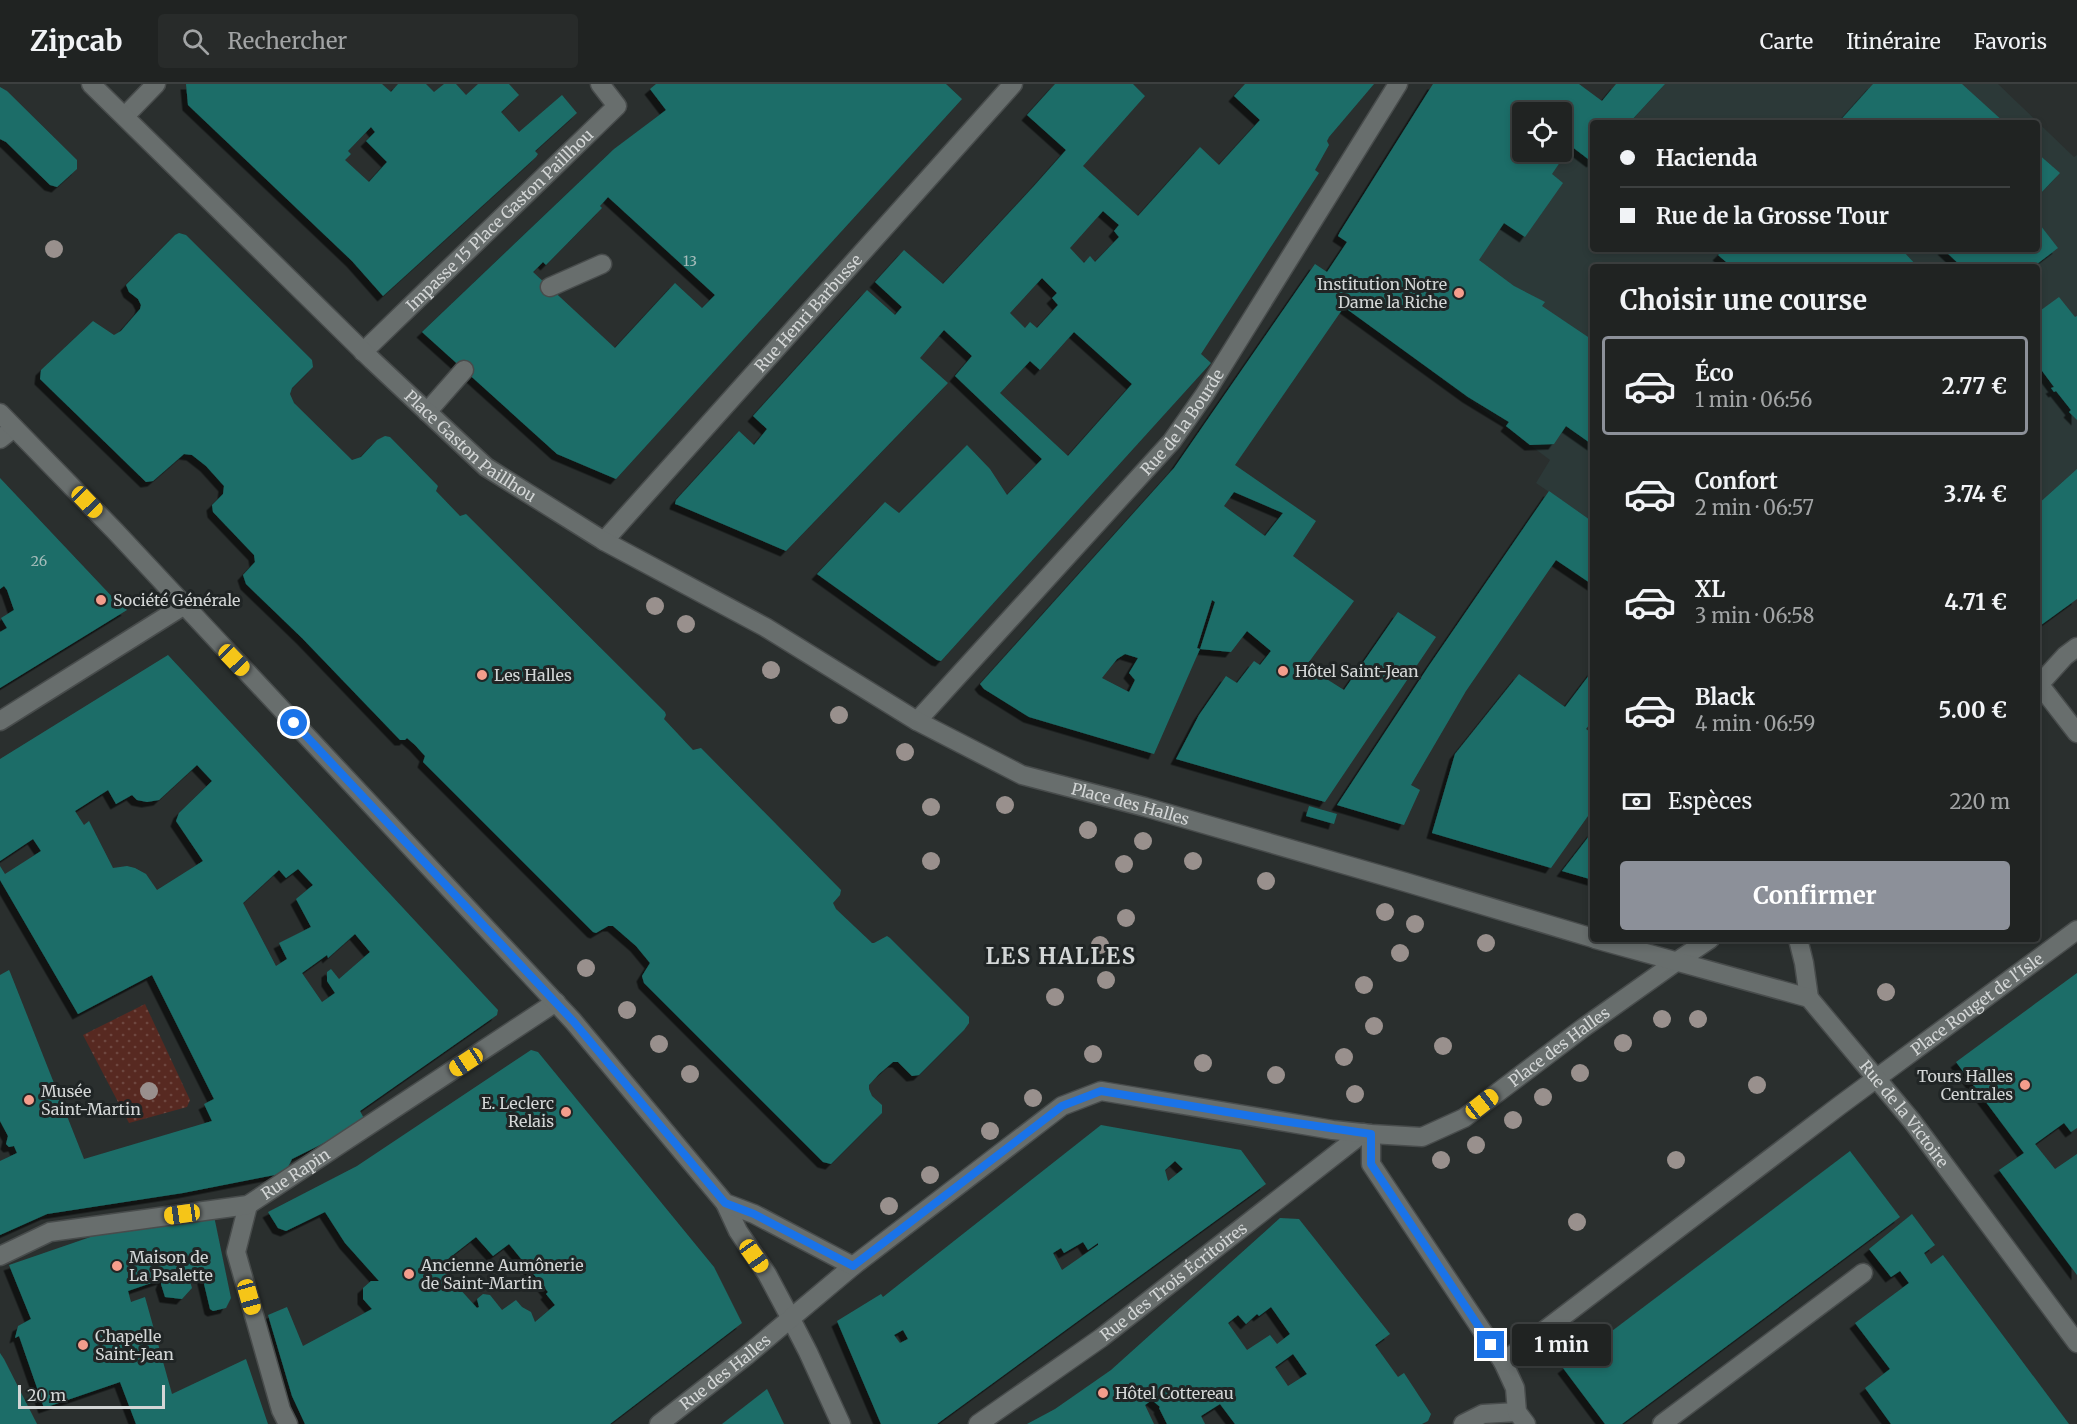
<!DOCTYPE html>
<html lang="fr">
<meta charset="utf-8">
<style>
body{margin:0;font-family:Merriweather,serif;background:#282b2a;color:#f1f3f6;height:100vh;display:flex;flex-direction:column;font-size:22px;white-space:nowrap}
*{box-sizing:border-box;margin:0}
p{font-size:20px;color:#a2a4a5}
.icon{flex:none;width:33px;height:33px;fill:none;stroke:currentColor;stroke-width:2;stroke-linecap:round;stroke-linejoin:round}
.map{position:relative;flex:1;overflow:hidden}
.details{position:absolute;left:1590px;top:180px;width:450px;height:678px;display:flex;flex-direction:column;background:#202322;border-radius:6px;box-shadow:0 3px 9px #0003,0 0 0 2px #3d4040}
.details>*{flex:none}
.hud{position:absolute;left:1590px;top:36px;width:450px;height:132px;border-radius:6px;box-shadow:0 3px 9px #0003,0 0 0 2px #3d4040;display:grid;align-content:center;height:132px;padding:0 30px;background:#202322}
.tools{position:absolute;left:1512px;top:18px;display:grid;gap:12px}
.tools a{display:grid;place-items:center;width:60px;height:60px;border-radius:6px;background:#202322;box-shadow:0 3px 9px #0003,0 0 0 2px #3d4040;font-size:30px}
.scale{position:absolute;left:18px;bottom:15px;width:147px;box-sizing:border-box;padding-left:6px;border:3px solid #d3d6d6;border-top:0;font-size:16px;line-height:21px;white-space:nowrap;color:#d3d6d6;-webkit-text-stroke:4px #202525;paint-order:stroke}
.end{position:absolute;width:27px;height:27px;margin:-14px;border:8px solid #1a73e8;background:#fff;box-shadow:0 0 0 3px #fff}
.from{border-radius:50%}
.bubble{position:absolute;height:42px;border-radius:6px;background:#202322;box-shadow:0 3px 9px #0003,0 0 0 2px #3d4040;font-size:20px;font-weight:700;line-height:42px;text-align:center}
.car{position:absolute;width:18px;height:36px;margin:-18px -9px;border-radius:8px;box-shadow:0 0 4px 2px #0007;background:linear-gradient(#f5c518 24%,#345 0 40%,#f5c518 0 76%,#345 0 86%,#f5c518 0)}
.hud b{display:flex;align-items:center;gap:21px;height:57px;font-size:22px}
.hud b+b{border-top:2px solid #3d4040}
.hud i{width:15px;height:15px;background:#f1f3f6}
ul{padding:0;list-style:none}
li{display:flex;align-items:center;gap:18px;height:99px;margin:0 12px 9px;padding:0 18px;border:3px solid transparent;border-radius:6px}
li div{flex:1}
li b{display:block;font-size:22px}
li em{font-style:normal;font-weight:700}
li.active{border-color:#8c9099}
li>.icon{width:54px;height:54px;stroke-width:1.5}
h2{padding:0 30px;font-size:27px;line-height:72px}
.pay{display:flex;align-items:center;gap:15px;height:66px;padding:0 30px;font-size:22px}
.pay p{margin-inline-start:auto}
.button{display:flex;gap:12px;margin-top:auto;padding:12px 30px}
.button a{flex:1;height:69px;border-radius:6px;background:#8c9099;color:#fff;font-size:24px;font-weight:700;line-height:69px;text-align:center}
header{display:flex;align-items:center;gap:36px;box-sizing:border-box;height:84px;padding:0 30px;background:#202322;border-bottom:2px solid #3d4040}
header strong{font-size:28px}
nav{display:flex;gap:33px;margin-inline-start:auto;font-size:21px}
.search{width:420px;height:54px;background:#282b2a;display:flex;align-items:center;gap:15px;box-sizing:border-box;padding:0 21px;border-radius:6px;color:#a2a4a5;font-size:22px}
.map>svg:first-child{display:block}
.built{fill:#2c3938}
.grass{fill:url(#grass-dots)}
.building{fill:#1c6d68;fill-rule:evenodd;filter:url(#shadow)}
.lines{fill:none;stroke-linecap:round;stroke-linejoin:round}
.service-casing{stroke:#484c4c;stroke-width:21}
.pedestrian-casing{stroke:#484c4c;stroke-width:21}
.minor-casing{stroke:#484c4c;stroke-width:21}
.secondary-casing{stroke:#484c4c;stroke-width:21}
.service{stroke:#686e6d;stroke-width:18}
.pedestrian{stroke:#686e6d;stroke-width:18}
.minor{stroke:#686e6d;stroke-width:18}
.secondary{stroke:#686e6d;stroke-width:18}
.tree{fill:#99908d}
.route{stroke:#1a73e8;stroke-width:8}
.poi-dot{fill:#f49d8c;stroke:#202525;stroke-width:2}
.labels{text-anchor:middle;stroke-width:6;stroke-linejoin:round;paint-order:stroke}
.number-label{font-size:14px;fill:#a5bcba}
.street-label{font-size:16px;fill:#d3d6d6;stroke:#202525}
.poi-label{font-size:16px;fill:#d3d6d6;stroke:#202525;text-anchor:start}
.district-label{font-size:22px;font-weight:bold;letter-spacing:1.5px;fill:#d3d6d6;stroke:#202525}
</style>
<header>
<strong>Zipcab</strong>
<div class="search"><svg class="icon" aria-label="search" viewBox="0 0 24 24"><circle cx="10" cy="10" r="6"/><path d="M15 15l6 6"/></svg>Rechercher</div>
<nav><a>Carte</a><a>Itinéraire</a><a>Favoris</a></nav>
</header>
<div class="map">
<svg width="2077" height="1340" viewBox="0 0 2077 1340">
<defs>
<pattern id="grass-dots" width="8" height="8" patternUnits="userSpaceOnUse" patternTransform="scale(1.5)"><rect width="8" height="8" fill="#572921"/><path d="M2 2h.1M6 6h.1" fill="none" stroke="#6e4740" stroke-width="1.8" stroke-linecap="round"/></pattern>
<filter id="shadow"><feDropShadow dx="-5.5" dy="5.5" stdDeviation="0" flood-color="#0009"/></filter>
</defs>
<rect width="100%" height="100%" fill="#2a2f2e"/>
<polygon class="built" points="1433,0 1489,0 1527,28 1522,28 1522,68 1562,68 1562,55 1592,78 1593,77 1593,165 2037,165 2037,39 1629,39 1665,0 1998,0 2074,73 2077,71 2077,515 2037,511 2037,183 1593,183 1593,438 1536,399 1550,376 1306,194 1315,180 1327,188 1347,158 1338,152 1340,148"/>
<polygon class="grass" points="145,920 190,1016 187,1023 129,1039 83,951"/>
<g class="building">
<path d="M186,0H382L391,8L398,0H426L434,8L444,0H456L466,11L478,0H509L519,11L501,28L519,48L562,11L577,29L535,67L538,70L536,73L383,212L352,177L188,21ZM371,43L375,48L366,57L387,78L369,98L345,76L351,70L348,67Z"/>
<path d="M656,0H946L962,15L616,395L557,370L422,248L614,65L666,26L650,5ZM608,113L715,211L702,224L675,199L615,264L533,188L543,178L546,181L602,124L600,122Z"/>
<path d="M1055,0H1133L1145,12L1083,82L1138,132L1200,63L1219,81L1260,36L1234,12L1245,0H1374L1329,53L1327,57L1329,61L1315,86L1319,89L1201,270L1211,279L941,577L937,576L817,490L885,418L899,429L967,361L990,385L1007,411L1042,375L955,292L972,272L944,246L920,274L948,299L786,467L678,421L675,420L676,416L739,347L754,361L767,345L753,332L867,206L895,231L902,223L875,198L904,166L943,200L1034,102L1066,66L1027,31ZM1103,127L1119,141L1114,147L1119,153L1095,178L1090,172L1084,179L1070,164ZM1042,194L1057,209L1052,214L1058,221L1037,244L1030,238L1025,244L1010,229ZM1074,248L1132,300L1068,372L1000,309L1030,277L1040,286Z"/>
<path d="M1433,0H1579L1602,17L1616,0H1665L1629,39H1593V77L1592,78L1571,62L1552,90L1563,99L1525,153L1504,139L1479,176L1514,202L1545,218L1542,222L1591,255L1593,252V361L1566,342L1554,360L1530,361L1506,342L1509,338L1468,313L1344,223L1235,381L1316,437L1293,472L1354,517L1306,582L1344,606L1398,528L1436,553L1325,718L1176,675L1199,631L1226,592L1237,599L1254,577L1260,581L1271,567L1247,547L1231,568L1200,565L1215,518L1212,516L1197,564L1200,565L1154,670L1029,633L984,605L980,600L1174,384L1315,180L1327,188L1347,158L1338,152L1340,148ZM1522,28H1562V68H1522ZM1234,408L1283,429L1265,452L1224,422ZM1125,570L1138,574L1129,589L1135,596L1129,608L1102,594L1117,575Z"/>
<polygon points="1873,0 1962,0 2005,39 1838,39"/>
<polygon points="0,3 7,7 77,76 77,85 57,103 50,101 6,58 0,55"/>
<polygon points="2037,69 2060,89 2037,113"/>
<polygon points="2037,137 2058,164 2033,183 1965,183 1964,181 1961,182 1943,165 2037,165"/>
<polygon points="179,149 186,151 312,276 313,283 292,304 290,310 294,319 352,376 361,373 377,356 385,352 390,353 438,402 436,407 460,432 466,430 665,628 666,631 664,635 693,666 701,664 841,806 840,811 833,819 836,825 872,859 874,859 887,852 890,854 969,933 969,939 964,946 919,991 912,992 898,978 893,978 879,990 869,1001 869,1005 872,1012 882,1021 882,1029 831,1080 823,1078 644,899 642,892 650,879 636,862 613,842 608,842 596,849 593,848 423,678 425,672 415,661 407,654 405,656 400,656 302,554 246,500 243,491 255,478 254,471 213,428 212,421 223,410 224,402 206,382 192,371 184,370 153,397 146,398 40,295 41,286 93,237 114,251 121,247 140,225 141,221 138,215 129,208 126,201 175,151"/>
<polygon points="1724,165 1903,165 1902,166 1918,183 1732,183 1718,171"/>
<polygon points="2059,213 2075,233 2077,232 2077,336 2069,328 2071,326 2056,307 2054,308 2051,304 2054,303 2037,280 2037,229"/>
<polygon points="2077,385 2077,515 2037,544 2037,421"/>
<polygon points="0,394 118,519 119,518 127,526 0,604 0,548 7,544 1,534 14,526 7,506 4,502 0,505"/>
<polygon points="1549,407 1593,438 1593,501 1556,476 1466,607 1411,701 1420,706 1404,741 1337,721 1428,583"/>
<path d="M168,571L483,910L498,926L497,931L360,1027L366,1038L292,1075L285,1089L183,1109L47,1130L0,1151V1077L17,1069L14,1062L9,1063L6,1060L8,1052L0,1037V891L9,886L10,888L84,1075L212,1037L204,1020L214,1015L152,891L78,930L0,796V782L5,790L41,767L33,755L0,777V675ZM197,681L212,697L179,729L176,737L203,777L157,806L146,790L135,784L127,782L113,784L89,737L84,741L75,727L108,706L116,720L132,711L137,716L147,718L159,716ZM298,785L313,801L296,815L311,843L279,859L287,875L276,882L243,819L279,786L286,794ZM355,850L370,868L339,895L331,885L327,888V897L335,909L322,918L302,889L327,871L328,874Z"/>
<polygon points="1593,586 1593,636 1586,645 1593,650 1593,725 1551,784 1432,749 1455,670 1519,590 1565,623"/>
<polygon points="1309,722 1337,730 1334,740 1306,732"/>
<polygon points="1593,747 1593,796 1562,787"/>
<polygon points="2077,889 2077,1044 2071,1048 2064,1039 2035,1060 2055,1085 2077,1070 2077,1191 1999,1086 2024,1069 1956,978"/>
<path d="M531,966L538,968L714,1183L742,1239L610,1340H305L292,1312L268,1231L287,1223L303,1262L372,1225L363,1215V1204L371,1197H379L345,1159L325,1128L286,1147L278,1144L268,1128L357,1082ZM476,1153L493,1172L509,1160L548,1208L546,1210L555,1221L535,1238L531,1228L522,1223L516,1216L502,1226L490,1211L483,1210L477,1215L479,1223L477,1224L439,1182Z"/>
<path d="M1101,1041L1241,1066L1266,1100L937,1340H881L837,1237L881,1210L883,1213ZM1175,1077L1183,1085L1168,1097L1165,1086ZM1083,1158L1088,1166L1098,1159V1161L1062,1186L1053,1169L1061,1164L1064,1169ZM903,1246L908,1255L900,1259L894,1251Z"/>
<polygon points="1850,1067 1900,1133 1622,1340 1605,1340 1563,1284"/>
<polygon points="1912,1130 1935,1161 1924,1169 1931,1180 1943,1171 2069,1340 1891,1340 1865,1304 1890,1285 1855,1239 1909,1199 1900,1187 1891,1193 1869,1165"/>
<polygon points="214,1132 231,1214 226,1224 213,1227 210,1225 200,1183 183,1189 188,1191 192,1204 182,1215 165,1213 161,1200 163,1195 128,1207 131,1218 145,1213 172,1310 246,1275 268,1340 136,1340 120,1298 44,1324 19,1252 15,1254 18,1242 31,1235 9,1181 105,1148 156,1143"/>
<path d="M1280,1134L1299,1135L1390,1250L1375,1261L1398,1293L1404,1289L1431,1330L1428,1337L1422,1340H1235L1220,1320L1201,1332L1205,1340H1167L1159,1324L1160,1323L1152,1316L1145,1321L1154,1340H1027L1055,1325L1111,1286ZM1271,1223L1290,1250L1277,1260L1270,1251L1247,1266L1228,1239L1238,1231L1246,1240L1257,1230L1259,1232ZM1293,1270L1307,1290L1288,1302L1275,1283Z"/>
<polygon points="0,1269 4,1275 37,1340 0,1340"/>
<polygon points="767,1305 784,1340 722,1340"/>
</g>
<g class="lines">
<defs>
<g id="service">
<polyline points="550,203 602,180"/>
<path id="s1" d="M363,268L617,22L600,0"/>
<polyline points="427,328 464,286"/>
</g>
<g id="pedestrian">
<polyline points="791,1235 808,1268 841,1340"/>
<path id="s2" d="M978,1340L1101,1254L1363,1049"/>
<polyline points="1463,1340 1483,1330 1517,1328"/>
</g>
<g id="minor">
<polyline points="125,32 156,0"/>
<polyline points="0,355 14,344"/>
<path id="s3" d="M604,457L1013,0"/>
<polyline points="2039,600 2077,649"/>
<polyline points="2037,603 2065,572 2077,563"/>
<polyline points="0,637 183,522"/>
<path id="s4" d="M917,637L1172,357L1205,310L1398,0"/>
<polyline points="1798,855 1804,879 1809,914"/>
<polyline points="1676,878 1710,855"/>
<polyline points="1371,1050 1371,1080 1503,1278 1515,1304 1517,1328 1526,1340"/>
<polyline points="725,1119 738,1147 767,1190 791,1235"/>
<polyline points="248,1121 236,1168 281,1326 288,1340"/>
<path id="s5" d="M0,1172L50,1148L248,1121L556,918"/>
<path id="s6" d="M1503,1278L1839,1022L2077,846"/>
<path id="s7" d="M659,1340L746,1272L853,1182"/>
<polyline points="1662,1340 1863,1189"/>
</g>
<g id="secondary">
<path id="s8" d="M91,0L372,276L486,383L604,457L765,543L917,637L1022,691L1145,723L1405,798L1593,854"/>
<path id="s9" d="M0,329L116,448L573,937L725,1119L754,1130L853,1182L1062,1022L1101,1007L1333,1046L1371,1050L1422,1053L1464,1034L1583,944L1676,878"/>
<path id="s10" d="M1595,855L1809,914L1912,1037L2077,1259"/>
</g>
</defs>
<use href="#service" class="service-casing"/>
<use href="#pedestrian" class="pedestrian-casing"/>
<use href="#minor" class="minor-casing"/>
<use href="#secondary" class="secondary-casing"/>
<use href="#service" class="service"/>
<use href="#pedestrian" class="pedestrian"/>
<use href="#minor" class="minor"/>
<use href="#secondary" class="secondary"/>
</g>
<g class="tree">
<circle cx="54" cy="165" r="9"/>
<circle cx="655" cy="522" r="9"/>
<circle cx="686" cy="540" r="9"/>
<circle cx="771" cy="586" r="9"/>
<circle cx="839" cy="631" r="9"/>
<circle cx="905" cy="668" r="9"/>
<circle cx="1005" cy="721" r="9"/>
<circle cx="931" cy="723" r="9"/>
<circle cx="1088" cy="746" r="9"/>
<circle cx="1143" cy="757" r="9"/>
<circle cx="931" cy="777" r="9"/>
<circle cx="1193" cy="777" r="9"/>
<circle cx="1124" cy="780" r="9"/>
<circle cx="1266" cy="797" r="9"/>
<circle cx="1385" cy="828" r="9"/>
<circle cx="1126" cy="834" r="9"/>
<circle cx="1415" cy="840" r="9"/>
<circle cx="1486" cy="859" r="9"/>
<circle cx="1100" cy="861" r="9"/>
<circle cx="1400" cy="869" r="9"/>
<circle cx="586" cy="884" r="9"/>
<circle cx="1106" cy="896" r="9"/>
<circle cx="1364" cy="901" r="9"/>
<circle cx="1886" cy="908" r="9"/>
<circle cx="1055" cy="913" r="9"/>
<circle cx="627" cy="926" r="9"/>
<circle cx="1662" cy="935" r="9"/>
<circle cx="1698" cy="935" r="9"/>
<circle cx="1374" cy="942" r="9"/>
<circle cx="1623" cy="959" r="9"/>
<circle cx="659" cy="960" r="9"/>
<circle cx="1443" cy="962" r="9"/>
<circle cx="1093" cy="970" r="9"/>
<circle cx="1344" cy="973" r="9"/>
<circle cx="1203" cy="979" r="9"/>
<circle cx="1580" cy="989" r="9"/>
<circle cx="690" cy="990" r="9"/>
<circle cx="1276" cy="991" r="9"/>
<circle cx="1757" cy="1001" r="9"/>
<circle cx="149" cy="1007" r="9"/>
<circle cx="1355" cy="1010" r="9"/>
<circle cx="1543" cy="1013" r="9"/>
<circle cx="1033" cy="1014" r="9"/>
<circle cx="1513" cy="1036" r="9"/>
<circle cx="990" cy="1047" r="9"/>
<circle cx="1476" cy="1061" r="9"/>
<circle cx="1441" cy="1076" r="9"/>
<circle cx="1676" cy="1076" r="9"/>
<circle cx="930" cy="1091" r="9"/>
<circle cx="889" cy="1122" r="9"/>
<circle cx="1577" cy="1138" r="9"/>
</g>
<g class="lines">
<polyline class="route" points="294,639 573,937 725,1119 754,1130 853,1182 1062,1022 1101,1007 1269,1035 1371,1050 1371,1080 1491,1261"/>
</g>
<g class="poi-dot">
<circle cx="1459" cy="209" r="6"/>
<circle cx="101" cy="516" r="6"/>
<circle cx="1283" cy="587" r="6"/>
<circle cx="482" cy="591" r="6"/>
<circle cx="2025" cy="1001" r="6"/>
<circle cx="29" cy="1016" r="6"/>
<circle cx="566" cy="1028" r="6"/>
<circle cx="117" cy="1182" r="6"/>
<circle cx="409" cy="1190" r="6"/>
<circle cx="83" cy="1261" r="6"/>
<circle cx="1103" cy="1309" r="6"/>
</g>
<g class="labels">
<g class="number-label">
<text x="690" y="182">13</text>
<text x="39" y="482">26</text>
</g>
<g class="street-label">
<text dy="6" stroke="none"><textPath href="#s1" startOffset="190">Impasse 15 Place Gaston Paillhou</textPath></text>
<text dy="6" stroke="none"><textPath href="#s3" startOffset="306">Rue Henri Barbusse</textPath></text>
<text dy="6" stroke="none"><textPath href="#s4" startOffset="400">Rue de la Bourde</textPath></text>
<text dy="6" stroke="none"><textPath href="#s8" startOffset="525">Place Gaston Paillhou</textPath></text>
<text dy="6" stroke="none"><textPath href="#s8" startOffset="1281">Place des Halles</textPath></text>
<text dy="6" stroke="none"><textPath href="#s6" startOffset="594">Place Rouget de l'Isle</textPath></text>
<text dy="6" stroke="none"><textPath href="#s9" startOffset="2010">Place des Halles</textPath></text>
<text dy="6" stroke="none"><textPath href="#s10" startOffset="372">Rue de la Victoire</textPath></text>
<text dy="6" stroke="none"><textPath href="#s5" startOffset="312">Rue Rapin</textPath></text>
<text dy="6" stroke="none"><textPath href="#s2" startOffset="242">Rue des Trois Écritoires</textPath></text>
<text dy="6" stroke="none"><textPath href="#s7" startOffset="84">Rue des Halles</textPath></text>
</g>
<g class="poi-label">
<text x="1447" y="206" text-anchor="end">Institution Notre<tspan x="1447" dy="18">Dame la Riche</tspan></text>
<text x="113" y="522">Société Générale</text>
<text x="1295" y="593">Hôtel Saint-Jean</text>
<text x="494" y="597">Les Halles</text>
<text x="2013" y="998" text-anchor="end">Tours Halles<tspan x="2013" dy="18">Centrales</tspan></text>
<text x="41" y="1013">Musée<tspan x="41" dy="18">Saint-Martin</tspan></text>
<text x="554" y="1025" text-anchor="end">E. Leclerc<tspan x="554" dy="18">Relais</tspan></text>
<text x="129" y="1179">Maison de<tspan x="129" dy="18">La Psalette</tspan></text>
<text x="421" y="1187">Ancienne Aumônerie<tspan x="421" dy="18">de Saint-Martin</tspan></text>
<text x="95" y="1258">Chapelle<tspan x="95" dy="18">Saint-Jean</tspan></text>
<text x="1115" y="1315">Hôtel Cottereau</text>
</g>
<g class="district-label">
<text x="1061" y="880">LES HALLES</text>
</g>
</g>
</svg>
<div class="tools">
<a><svg class="icon" aria-label="locate" viewBox="0 0 24 24"><circle cx="12" cy="12" r="6"/><path d="M12 2v4M12 18v4M2 12h4M18 12h4"/></svg></a>
</div>
<div class="scale">20 m</div>
<i class="end from" style="left:294px;top:639px"></i>
<i class="end" style="left:1491px;top:1261px"></i>
<div class="bubble" style="left:1512px;top:1240px;width:99px">1 min</div>
<i class="car" style="left:87px;top:418px;rotate:136deg"></i>
<i class="car" style="left:234px;top:576px;rotate:136deg"></i>
<i class="car" style="left:466px;top:978px;rotate:237deg"></i>
<i class="car" style="left:1482px;top:1020px;rotate:52deg"></i>
<i class="car" style="left:182px;top:1130px;rotate:262deg"></i>
<i class="car" style="left:754px;top:1172px;rotate:145deg"></i>
<i class="car" style="left:249px;top:1213px;rotate:164deg"></i>
<div class="hud">
<b><i class="from"></i>Hacienda</b>
<b><i></i>Rue de la Grosse Tour</b>
</div>
<section class="details">
<h2>Choisir une course</h2>
<ul>
<li class="active"><svg class="icon" aria-label="car" viewBox="0 0 24 24"><path d="M5 17H2v-5l4-1 3-4h7l3 4 3 1v5h-3M9 17h6M6 11h13"/><circle cx="7" cy="17" r="2"/><circle cx="17" cy="17" r="2"/></svg><div><b>Éco</b><p>1 min · 06:56</p></div><em>2.77 €</em></li>
<li><svg class="icon" aria-label="car" viewBox="0 0 24 24"><path d="M5 17H2v-5l4-1 3-4h7l3 4 3 1v5h-3M9 17h6M6 11h13"/><circle cx="7" cy="17" r="2"/><circle cx="17" cy="17" r="2"/></svg><div><b>Confort</b><p>2 min · 06:57</p></div><em>3.74 €</em></li>
<li><svg class="icon" aria-label="car" viewBox="0 0 24 24"><path d="M5 17H2v-5l4-1 3-4h7l3 4 3 1v5h-3M9 17h6M6 11h13"/><circle cx="7" cy="17" r="2"/><circle cx="17" cy="17" r="2"/></svg><div><b>XL</b><p>3 min · 06:58</p></div><em>4.71 €</em></li>
<li><svg class="icon" aria-label="car" viewBox="0 0 24 24"><path d="M5 17H2v-5l4-1 3-4h7l3 4 3 1v5h-3M9 17h6M6 11h13"/><circle cx="7" cy="17" r="2"/><circle cx="17" cy="17" r="2"/></svg><div><b>Black</b><p>4 min · 06:59</p></div><em>5.00 €</em></li>
</ul>
<div class="pay"><svg class="icon" aria-label="cash" viewBox="0 0 24 24"><path d="M3 7h18v10H3z"/><circle cx="12" cy="12" r="2"/></svg>Espèces<p>220 m</p></div>
<div class="button"><a>Confirmer</a></div>
</section>
</div>
